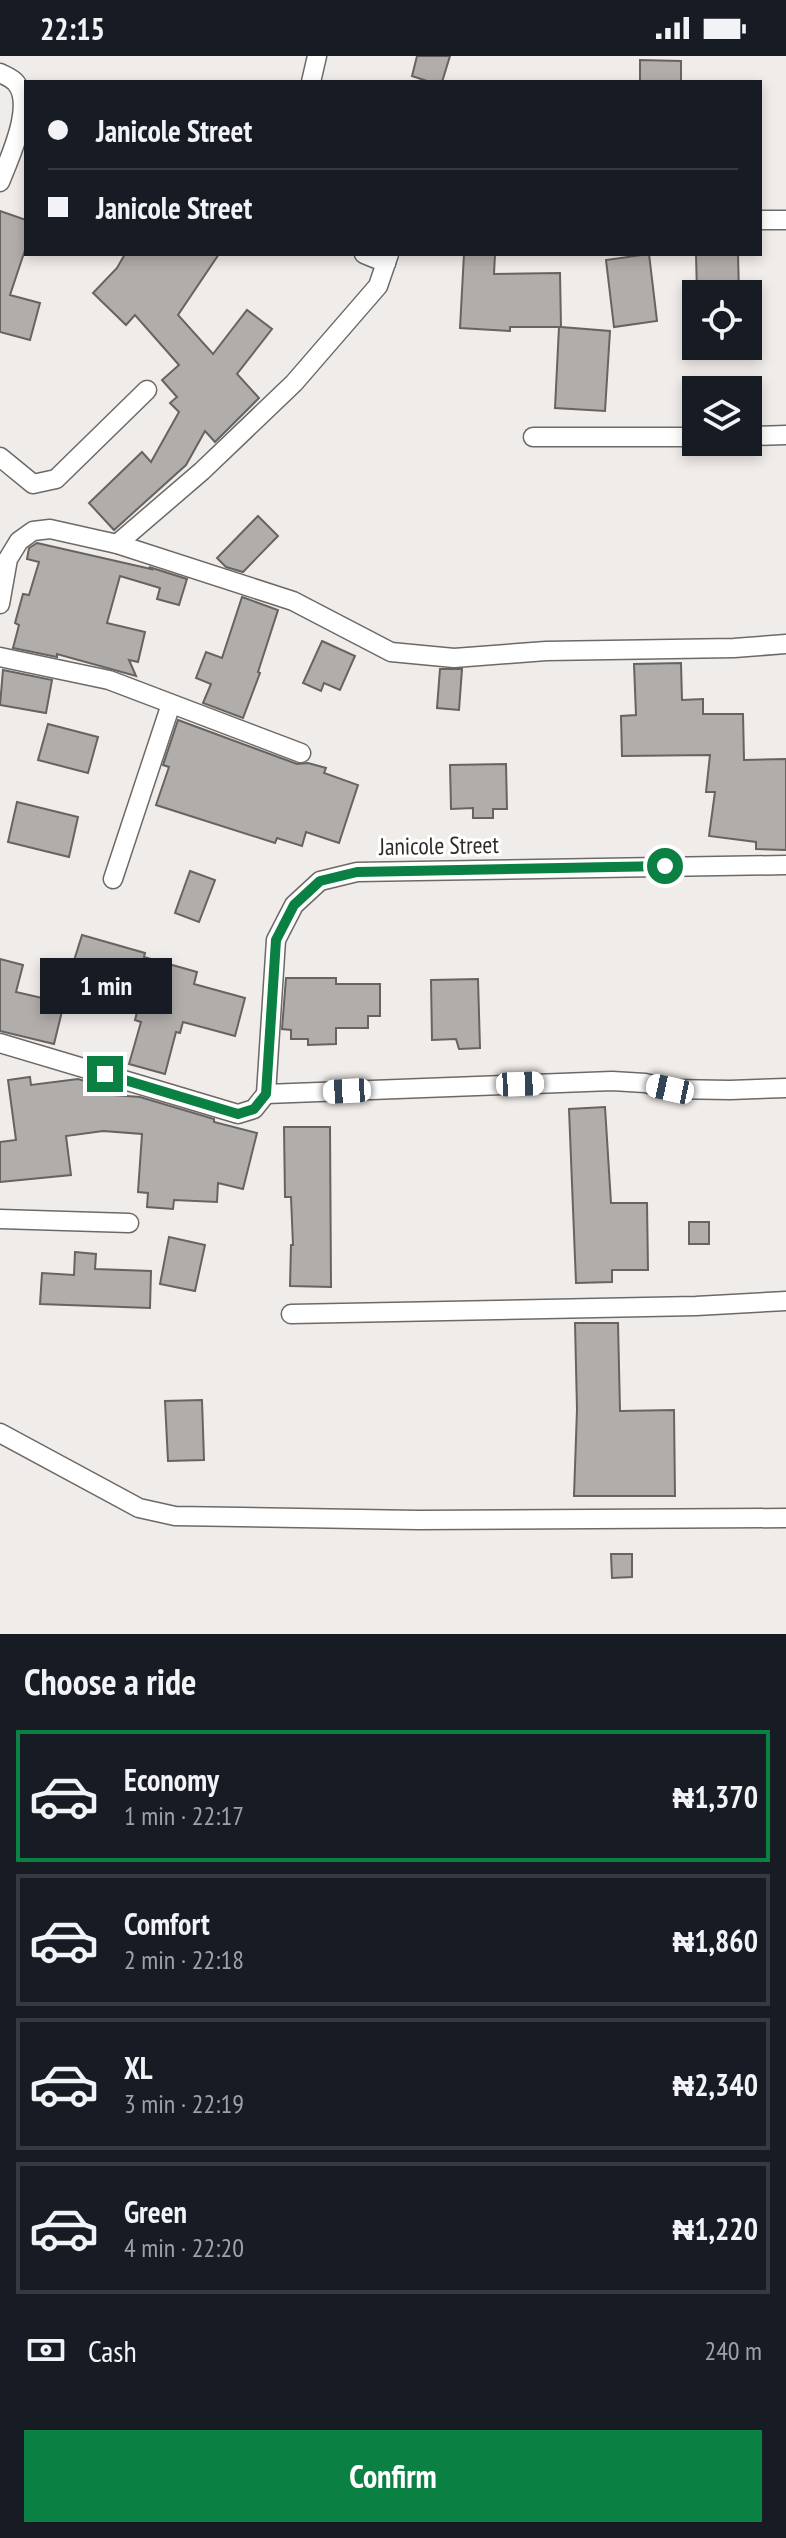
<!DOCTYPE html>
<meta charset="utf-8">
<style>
body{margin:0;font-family:"PT Sans Narrow",sans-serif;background:#242831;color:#f1f3f6;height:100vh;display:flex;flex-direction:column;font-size:30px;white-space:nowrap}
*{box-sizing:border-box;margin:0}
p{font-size:26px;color:#9ea1a6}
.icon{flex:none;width:44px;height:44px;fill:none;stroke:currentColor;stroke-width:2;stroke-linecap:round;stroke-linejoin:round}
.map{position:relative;height:1578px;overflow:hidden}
.details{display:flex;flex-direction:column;background:#171b24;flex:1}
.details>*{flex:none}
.hud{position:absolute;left:24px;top:24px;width:738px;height:176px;border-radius:0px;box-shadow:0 4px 12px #0003;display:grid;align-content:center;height:176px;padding:0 24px;background:#171b24}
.buttons{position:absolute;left:682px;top:224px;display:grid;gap:16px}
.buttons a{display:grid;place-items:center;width:80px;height:80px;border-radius:0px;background:#171b24;box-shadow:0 4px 12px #0003;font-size:40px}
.end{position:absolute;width:36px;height:36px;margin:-18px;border:10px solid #0b8043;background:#fff;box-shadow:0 0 0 4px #fff}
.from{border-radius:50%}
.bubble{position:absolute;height:56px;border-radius:0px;background:#171b24;box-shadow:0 4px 12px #0003;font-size:26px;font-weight:600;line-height:56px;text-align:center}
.car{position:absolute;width:24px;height:48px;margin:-24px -12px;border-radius:10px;box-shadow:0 0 6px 2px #0007;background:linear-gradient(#fff 24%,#345 0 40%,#fff 0 76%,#345 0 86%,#fff 0)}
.hud b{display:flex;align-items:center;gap:28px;height:76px;font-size:30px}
.hud b+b{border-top:2px solid #363941}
.hud i{width:20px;height:20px;background:#f1f3f6}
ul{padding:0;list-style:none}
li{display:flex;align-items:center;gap:24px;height:132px;margin:0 16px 12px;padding:0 8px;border:4px solid #363941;border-radius:0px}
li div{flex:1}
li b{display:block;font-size:30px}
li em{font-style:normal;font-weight:600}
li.active{border-color:#0b8043}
li>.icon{width:72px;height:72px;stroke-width:1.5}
h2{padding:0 24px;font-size:36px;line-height:96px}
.pay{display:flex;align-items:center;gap:20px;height:88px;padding:0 24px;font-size:30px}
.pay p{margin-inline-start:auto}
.action{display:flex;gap:16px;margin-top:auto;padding:16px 24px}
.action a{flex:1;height:92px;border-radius:0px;background:#0b8043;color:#fff;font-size:32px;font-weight:600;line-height:92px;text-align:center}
.status{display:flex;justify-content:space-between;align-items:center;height:56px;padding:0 40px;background:#171b24;direction:ltr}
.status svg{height:22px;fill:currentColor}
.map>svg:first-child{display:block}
.building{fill:#b1adaa;stroke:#666360;stroke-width:2}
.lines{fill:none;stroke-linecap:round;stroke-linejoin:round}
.street-casing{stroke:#6d6966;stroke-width:21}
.street{stroke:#fff;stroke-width:18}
.route{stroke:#0b8043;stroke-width:10}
.labels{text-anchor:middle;stroke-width:6;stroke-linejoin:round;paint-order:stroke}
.street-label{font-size:24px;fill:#2e2c2b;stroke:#fff}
</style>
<div class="status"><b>22:15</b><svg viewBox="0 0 49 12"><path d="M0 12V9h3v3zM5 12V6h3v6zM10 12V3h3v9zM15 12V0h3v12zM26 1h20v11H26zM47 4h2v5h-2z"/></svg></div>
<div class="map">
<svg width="786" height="1578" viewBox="0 0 786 1578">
<rect width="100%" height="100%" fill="#f0ece9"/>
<g class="building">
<polygon points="417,0 450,0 442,26 430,26 412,20"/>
<polygon points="640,4 681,5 681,26 640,26"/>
<polygon points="0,155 26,164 26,191 10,239 40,247 30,284 0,276"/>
<polygon points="125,198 219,198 178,259 213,298 247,254 272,273 237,318 259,342 215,386 205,375 186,409 114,474 89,447 142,396 151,406 179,356 170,347 177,341 162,324 179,309 135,259 126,269 93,237 117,212"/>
<polygon points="464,198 495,198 494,218 560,217 561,271 610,275 605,355 555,352 559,271 510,271 510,275 460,272"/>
<polygon points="649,198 657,265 614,271 606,204"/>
<polygon points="696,198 738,198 739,238 697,238"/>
<polygon points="258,460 278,480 243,516 226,511 217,502"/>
<polygon points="37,487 151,513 149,511 187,523 179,549 157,543 160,532 120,520 107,567 145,576 138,606 129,604 136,620 57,598 57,601 13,592 19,569 15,567 23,538 29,539 39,506 27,503 29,492"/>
<polygon points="242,541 278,554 258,616 260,617 243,662 203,647 211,628 196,622 206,596 222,602"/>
<polygon points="322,585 355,600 340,634 324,627 321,635 303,627"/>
<polygon points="681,607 682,644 703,643 703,658 743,658 744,704 786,703 786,794 756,793 756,786 709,780 715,736 706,736 710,699 622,700 621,660 636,659 634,608"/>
<polygon points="440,613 462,613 459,654 437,652"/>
<polygon points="3,614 52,624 46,657 0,649"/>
<polygon points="178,664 297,708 308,707 326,712 324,717 358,729 339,787 306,776 302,790 277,782 275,787 156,749 169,711 163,709"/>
<polygon points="48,668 98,681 88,717 38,704"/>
<polygon points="506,708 507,753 493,753 493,762 473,762 473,752 451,753 450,709"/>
<polygon points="17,746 78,761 69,801 8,786"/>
<polygon points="190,815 215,824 199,866 175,857"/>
<polygon points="82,879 145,897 144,901 197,916 194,928 245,942 235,980 183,966 180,977 176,976 165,1018 129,1008 141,966 135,964 143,933 72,911"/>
<polygon points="0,903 23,909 16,936 64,947 54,988 0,975"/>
<polygon points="286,922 336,922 336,928 380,928 380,960 368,960 368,972 336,972 336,988 308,989 308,983 291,983 291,974 282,973"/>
<polygon points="478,923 480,992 459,993 456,983 432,984 431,924"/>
<polygon points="30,1021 31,1029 78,1023 85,1025 87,1037 140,1041 214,1063 214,1066 257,1077 243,1133 218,1127 217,1146 174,1144 173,1153 147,1151 148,1137 138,1136 142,1078 103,1075 66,1080 71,1119 0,1126 0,1086 16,1084 8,1024"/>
<polygon points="605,1051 611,1147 647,1147 648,1214 612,1214 612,1226 576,1227 569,1053"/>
<polygon points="284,1071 330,1071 331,1231 290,1230 291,1189 293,1189 291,1141 285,1141"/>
<rect x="689" y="1166" width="20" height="22"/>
<polygon points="169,1181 205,1189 195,1235 160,1228"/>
<polygon points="75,1196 96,1198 95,1213 151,1215 150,1252 40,1248 42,1217 74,1219"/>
<polygon points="575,1267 618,1267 620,1355 674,1354 675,1440 574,1440 577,1353"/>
<polygon points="202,1344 204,1404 168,1405 165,1345"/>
<polygon points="611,1498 632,1498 632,1521 612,1522"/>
</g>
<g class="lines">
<defs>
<g id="street">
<path d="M0,17C6,20 12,22 16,27C35,49 9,103 0,126"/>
<polyline points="311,26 317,0"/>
<polyline points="760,164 786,164"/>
<polyline points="364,198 386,207"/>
<polyline points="748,380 786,379"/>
<polyline points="533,381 696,381"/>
<polyline points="0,401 33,428 56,423 147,334"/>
<polyline points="117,488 202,415 294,327 378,230 389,198"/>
<polyline points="0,548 8,503 19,485 33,475 50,473 117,488 293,545 391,596 454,602 546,595 734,592 786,588"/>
<polyline points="0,601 109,624 301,697"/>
<polyline points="113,823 171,648"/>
<polyline points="0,987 238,1058 254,1053 266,1038 276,884 294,849 320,825 357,816 786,809"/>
<polyline points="266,1038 612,1025 645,1027 670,1033 730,1034 786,1032"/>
<polyline points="0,1163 129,1167"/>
<polyline points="291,1258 696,1250 786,1245"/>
<polyline points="0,1377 139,1452 175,1460 418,1464 786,1462"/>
</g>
</defs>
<use href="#street" class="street-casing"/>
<use href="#street" class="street"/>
</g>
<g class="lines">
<polyline class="route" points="105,1018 238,1058 254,1053 266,1038 276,884 294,849 320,825 357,816 665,810"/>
</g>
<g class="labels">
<g class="street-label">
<text transform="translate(439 790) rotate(-1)" y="8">Janicole Street</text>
</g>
</g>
</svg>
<div class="buttons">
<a><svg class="icon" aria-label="locate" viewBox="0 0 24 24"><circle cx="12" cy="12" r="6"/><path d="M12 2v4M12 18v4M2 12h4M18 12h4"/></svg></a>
<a><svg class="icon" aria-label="layers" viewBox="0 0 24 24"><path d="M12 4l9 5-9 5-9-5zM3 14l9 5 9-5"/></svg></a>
</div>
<i class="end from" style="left:665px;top:810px"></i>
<i class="end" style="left:105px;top:1018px"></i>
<div class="bubble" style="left:40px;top:902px;width:132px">1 min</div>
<i class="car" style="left:520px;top:1028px;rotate:88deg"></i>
<i class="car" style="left:670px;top:1033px;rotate:282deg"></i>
<i class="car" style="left:347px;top:1035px;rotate:267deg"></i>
<div class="hud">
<b><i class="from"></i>Janicole Street</b>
<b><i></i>Janicole Street</b>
</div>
</div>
<section class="details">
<h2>Choose a ride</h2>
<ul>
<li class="active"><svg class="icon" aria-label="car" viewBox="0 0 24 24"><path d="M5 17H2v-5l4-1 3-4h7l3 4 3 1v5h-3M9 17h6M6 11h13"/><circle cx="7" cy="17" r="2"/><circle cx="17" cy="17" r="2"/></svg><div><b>Economy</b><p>1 min · 22:17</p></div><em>₦1,370</em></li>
<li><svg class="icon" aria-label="car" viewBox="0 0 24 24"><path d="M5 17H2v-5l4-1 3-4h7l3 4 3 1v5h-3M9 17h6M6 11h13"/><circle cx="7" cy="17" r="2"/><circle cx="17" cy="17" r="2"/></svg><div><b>Comfort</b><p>2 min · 22:18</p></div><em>₦1,860</em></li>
<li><svg class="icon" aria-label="car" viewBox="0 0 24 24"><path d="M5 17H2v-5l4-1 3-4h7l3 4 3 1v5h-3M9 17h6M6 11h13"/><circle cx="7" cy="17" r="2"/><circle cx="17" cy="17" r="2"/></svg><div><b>XL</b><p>3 min · 22:19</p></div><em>₦2,340</em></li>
<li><svg class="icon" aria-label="car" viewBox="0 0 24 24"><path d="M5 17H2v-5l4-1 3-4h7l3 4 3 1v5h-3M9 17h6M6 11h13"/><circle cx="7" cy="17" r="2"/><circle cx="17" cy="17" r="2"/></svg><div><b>Green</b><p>4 min · 22:20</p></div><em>₦1,220</em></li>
</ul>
<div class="pay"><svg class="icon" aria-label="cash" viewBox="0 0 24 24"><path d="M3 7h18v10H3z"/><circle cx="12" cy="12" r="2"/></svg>Cash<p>240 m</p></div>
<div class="action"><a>Confirm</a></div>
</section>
